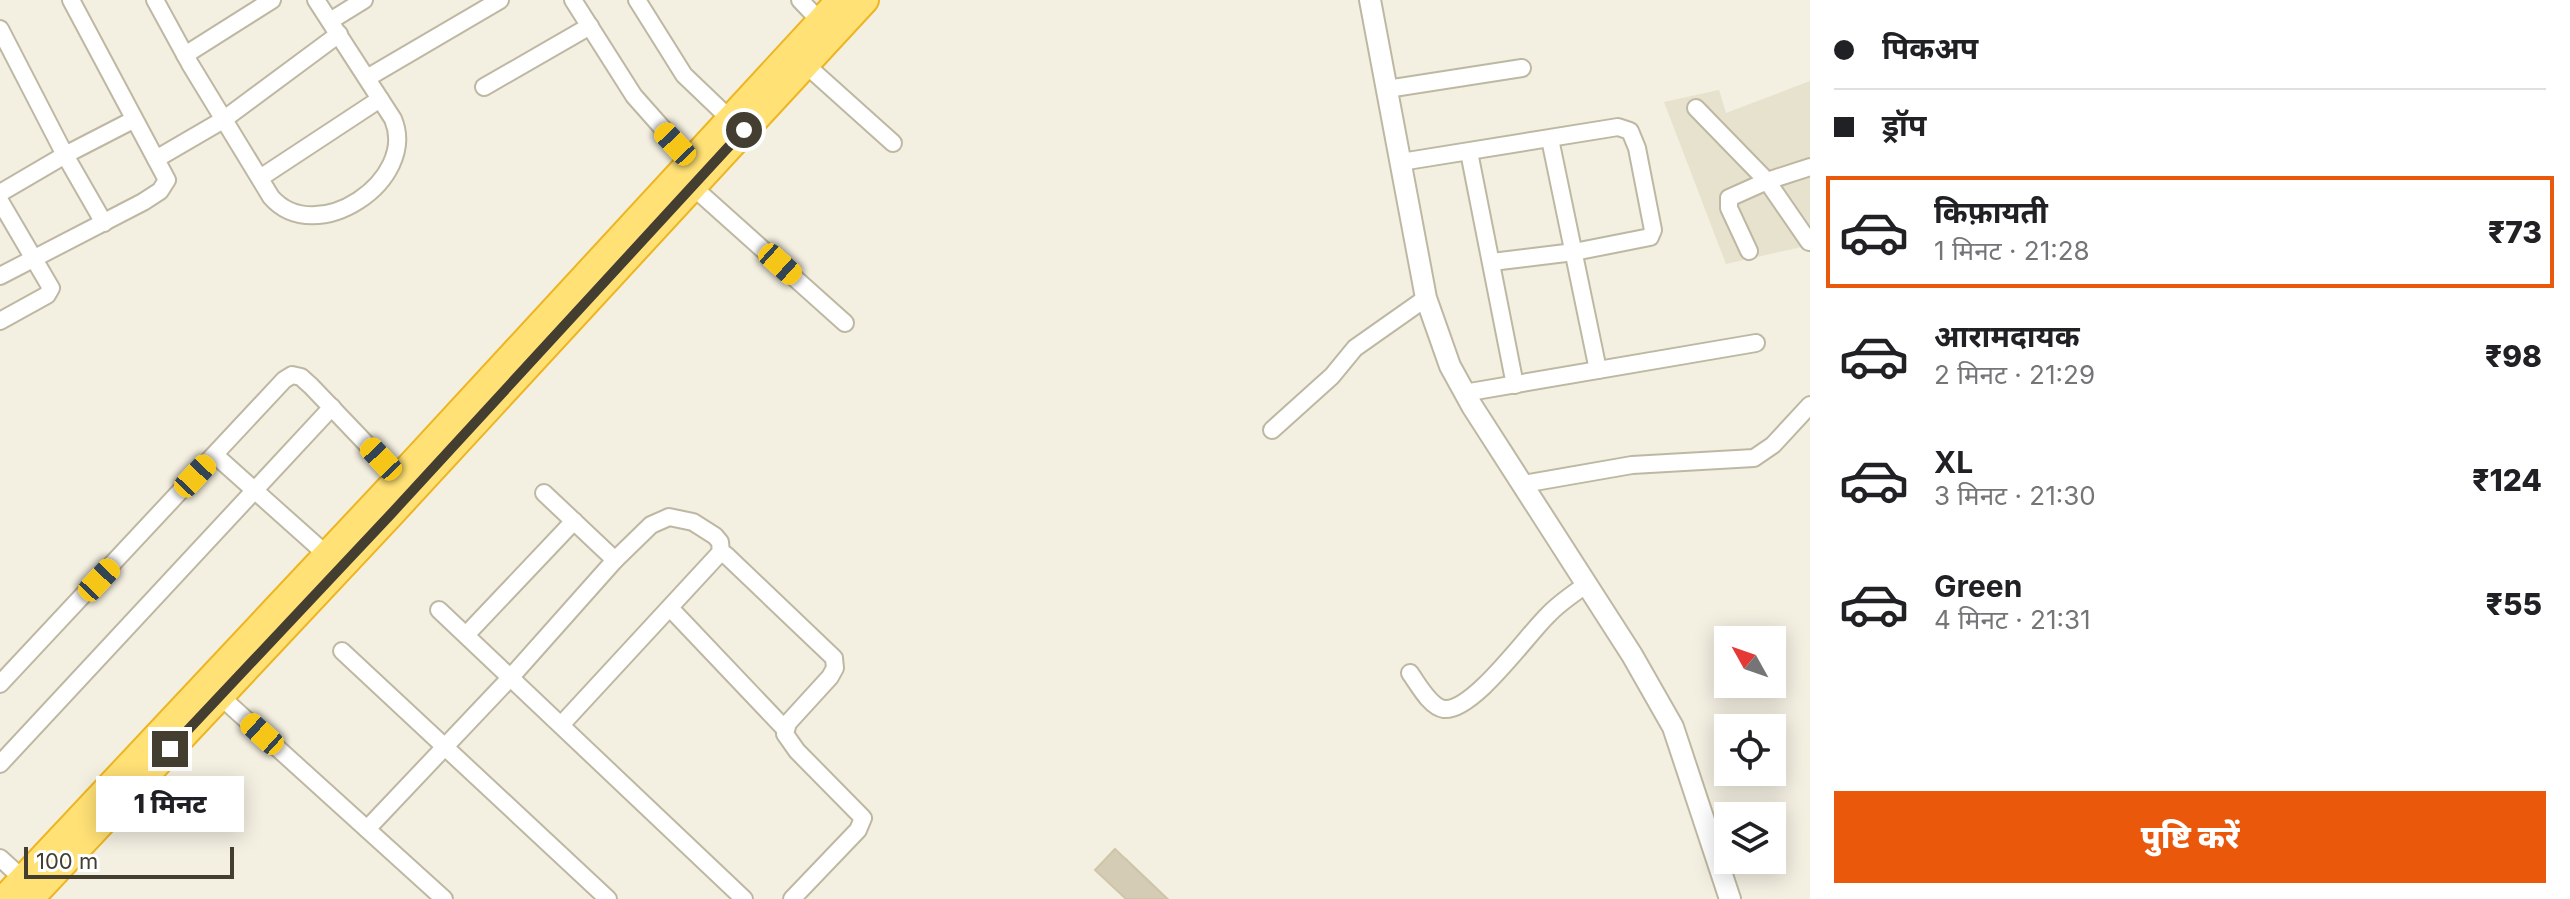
<!DOCTYPE html>
<html lang="hi">
<meta charset="utf-8">
<style>
body{margin:0;font-family:Inter,"Noto Sans Devanagari",sans-serif;background:#f6f6f6;color:#202124;height:100vh;display:flex;flex-direction:column;font-size:30px;white-space:nowrap}
*{box-sizing:border-box;margin:0}
p{font-size:26px;color:#757577}
.icon{flex:none;width:44px;height:44px;fill:none;stroke:currentColor;stroke-width:2;stroke-linecap:round;stroke-linejoin:round}
.map{position:relative;flex:1;overflow:hidden}
.panel{display:flex;flex-direction:column;background:#fff;width:760px}
.panel>*{flex:none}
.hud{display:grid;align-content:center;height:176px;padding:0 24px;background:#fff}
.needle{width:52px;rotate:310deg}
.fabs{position:absolute;left:1714px;top:626px;display:grid;gap:16px}
.fabs a{display:grid;place-items:center;width:72px;height:72px;border-radius:0px;background:#fff;box-shadow:0 4px 20px #0003;font-size:40px}
.scale{position:absolute;left:24px;bottom:20px;width:210px;box-sizing:border-box;padding-left:8px;border:4px solid #443e31;border-top:0;font-size:22px;line-height:28px;white-space:nowrap;color:#443e31;-webkit-text-stroke:6px #fff;paint-order:stroke}
.end{position:absolute;width:36px;height:36px;margin:-18px;border:10px solid #443e31;background:#fff;box-shadow:0 0 0 4px #fff}
.from{border-radius:50%}
.bubble{position:absolute;height:56px;border-radius:0px;background:#fff;box-shadow:0 4px 20px #0003;font-size:26px;font-weight:800;line-height:56px;text-align:center}
.car{position:absolute;width:24px;height:48px;margin:-24px -12px;border-radius:10px;box-shadow:0 0 6px 2px #0007;background:linear-gradient(#f5c518 24%,#345 0 40%,#f5c518 0 76%,#345 0 86%,#f5c518 0)}
.hud b{display:flex;align-items:center;gap:28px;height:76px;font-size:30px}
.hud b+b{border-top:2px solid #e0e0e0}
.hud i{width:20px;height:20px;background:#202124}
ul{padding:0;list-style:none}
li{display:flex;align-items:center;gap:24px;height:112px;margin:0 16px 12px;padding:0 8px;border:4px solid transparent;border-radius:0px}
li div{flex:1}
li b{display:block;font-size:30px}
li em{font-style:normal;font-weight:800}
li.selected{border-color:#ea580c}
li>.icon{width:72px;height:72px;stroke-width:1.5}
.action{display:flex;gap:16px;margin-top:auto;padding:16px 24px}
.action a{flex:1;height:92px;border-radius:0px;background:#ea580c;color:#fff;font-size:32px;font-weight:800;line-height:92px;text-align:center}
main{display:flex;flex:1;min-height:0}
.map>svg:first-child{display:block}
.residential{fill:#e7e2ce}
.shadow{fill:#0003}
.building{fill:#d4ccb5;stroke:#d1c5a8;stroke-width:2}
.lines{fill:none;stroke-linecap:round;stroke-linejoin:round}
.minor-casing{stroke:#beb8a3;stroke-width:20}
.tertiary-casing{stroke:#beb8a3;stroke-width:24}
.trunk-casing{stroke:#edb520;stroke-width:30}
.minor{stroke:#fff;stroke-width:16}
.tertiary{stroke:#fff;stroke-width:20}
.trunk{stroke:#ffe176;stroke-width:26}
.route{stroke:#443e31;stroke-width:10}
</style>
<main>
<div class="map">
<svg width="1810" height="899" viewBox="0 0 1810 899">
<rect width="100%" height="100%" fill="#f3efe1"/>
<polygon class="residential" points="1810,81 1810,245 1726,264 1664,102 1719,90 1726,113"/>
<polygon class="shadow" points="1115,852 1126,858 1169,899 1129,899"/>
<polygon class="building" points="1115,849 1167,899 1126,899 1095,870"/>
<g class="lines">
<defs>
<g id="minor">
<path d="M155,0L190,64L271,197C316,249 419,180 393,119L316,0"/>
<polyline points="573,0 634,96 697,167"/>
<polyline points="637,0 684,75 730,119"/>
<polyline points="800,0 820,21"/>
<polyline points="330,21 364,0"/>
<polyline points="0,29 65,155 104,223"/>
<polyline points="185,55 272,0"/>
<polyline points="805,64 893,143"/>
<polyline points="367,78 500,0"/>
<polyline points="484,87 590,26"/>
<polyline points="1387,89 1522,68"/>
<polyline points="1696,108 1767,181 1809,242"/>
<polyline points="1550,139 1598,370"/>
<polyline points="1469,152 1515,385"/>
<polyline points="156,159 223,120 339,34"/>
<polyline points="1401,162 1618,127 1630,131 1637,148 1653,230 1650,237 1574,252 1492,262"/>
<polyline points="260,178 380,99"/>
<polyline points="692,186 845,323"/>
<polyline points="0,193 65,155 133,120"/>
<polyline points="0,201 51,288 47,295 0,321"/>
<polyline points="1749,251 1729,208 1729,198 1767,181 1810,167"/>
<polyline points="0,276 143,202 160,191 167,180 71,0"/>
<polyline points="1464,393 1756,343"/>
<polyline points="1272,430 1332,376 1355,348 1426,298"/>
<polyline points="215,455 327,555"/>
<polyline points="1523,484 1632,465 1754,458 1773,445 1810,405"/>
<polyline points="544,493 615,560"/>
<polyline points="671,609 785,729"/>
<polyline points="439,610 744,899"/>
<polyline points="466,635 574,521"/>
<polyline points="342,651 608,899"/>
<path d="M1410,673C1418,684 1430,707 1444,709C1473,712 1527,635 1548,615C1559,603 1573,594 1587,584"/>
<polyline points="0,684 284,380 292,375 301,377 311,386 399,478"/>
<polyline points="220,696 444,899"/>
<polyline points="561,725 719,554 726,555 834,658 835,668 830,677 788,723 785,734 797,751 863,818 858,830 792,899"/>
<polyline points="0,764 332,407"/>
<polyline points="367,829 511,677 615,560 651,525 669,517 693,522 715,536 720,542 721,553"/>
<polyline points="0,858 23,879"/>
</g>
<polyline id="tertiary" points="1370,0 1426,298 1450,366 1472,406 1632,655 1673,727 1730,899"/>
<g id="trunk">
<polyline points="4,899 399,478 840,0"/>
<polyline points="30,899 391,514 865,0"/>
</g>
</defs>
<use href="#minor" class="minor-casing"/>
<use href="#tertiary" class="tertiary-casing"/>
<use href="#trunk" class="trunk-casing"/>
<use href="#minor" class="minor"/>
<use href="#tertiary" class="tertiary"/>
<use href="#trunk" class="trunk"/>
</g>
<g class="lines">
<polyline class="route" points="170,749 391,514 744,130"/>
</g>
</svg>
<div class="fabs">
<a><svg class="needle" viewBox="-14 -14 28 28"><path d="M0-13l5 13h-10z" fill="#e53935"/><path d="M0 13l5-13h-10z" fill="#757577"/></svg></a>
<a><svg class="icon" aria-label="locate" viewBox="0 0 24 24"><circle cx="12" cy="12" r="6"/><path d="M12 2v4M12 18v4M2 12h4M18 12h4"/></svg></a>
<a><svg class="icon" aria-label="layers" viewBox="0 0 24 24"><path d="M12 4l9 5-9 5-9-5zM3 14l9 5 9-5"/></svg></a>
</div>
<div class="scale">100 m</div>
<i class="end from" style="left:744px;top:130px"></i>
<i class="end" style="left:170px;top:749px"></i>
<div class="bubble" style="left:96px;top:776px;width:148px">1 मिनट</div>
<i class="car" style="left:675px;top:144px;rotate:317deg"></i>
<i class="car" style="left:780px;top:264px;rotate:132deg"></i>
<i class="car" style="left:381px;top:459px;rotate:317deg"></i>
<i class="car" style="left:195px;top:476px;rotate:43deg"></i>
<i class="car" style="left:99px;top:580px;rotate:43deg"></i>
<i class="car" style="left:262px;top:734px;rotate:312deg"></i>
</div>
<section class="panel">
<div class="hud">
<b><i class="from"></i>पिकअप</b>
<b><i></i>ड्रॉप</b>
</div>
<ul>
<li class="selected"><svg class="icon" aria-label="car" viewBox="0 0 24 24"><path d="M5 17H2v-5l4-1 3-4h7l3 4 3 1v5h-3M9 17h6M6 11h13"/><circle cx="7" cy="17" r="2"/><circle cx="17" cy="17" r="2"/></svg><div><b>किफ़ायती</b><p>1 मिनट · 21:28</p></div><em>₹73</em></li>
<li><svg class="icon" aria-label="car" viewBox="0 0 24 24"><path d="M5 17H2v-5l4-1 3-4h7l3 4 3 1v5h-3M9 17h6M6 11h13"/><circle cx="7" cy="17" r="2"/><circle cx="17" cy="17" r="2"/></svg><div><b>आरामदायक</b><p>2 मिनट · 21:29</p></div><em>₹98</em></li>
<li><svg class="icon" aria-label="car" viewBox="0 0 24 24"><path d="M5 17H2v-5l4-1 3-4h7l3 4 3 1v5h-3M9 17h6M6 11h13"/><circle cx="7" cy="17" r="2"/><circle cx="17" cy="17" r="2"/></svg><div><b>XL</b><p>3 मिनट · 21:30</p></div><em>₹124</em></li>
<li><svg class="icon" aria-label="car" viewBox="0 0 24 24"><path d="M5 17H2v-5l4-1 3-4h7l3 4 3 1v5h-3M9 17h6M6 11h13"/><circle cx="7" cy="17" r="2"/><circle cx="17" cy="17" r="2"/></svg><div><b>Green</b><p>4 मिनट · 21:31</p></div><em>₹55</em></li>
</ul>
<div class="action"><a>पुष्टि करें</a></div>
</section>
</main>
